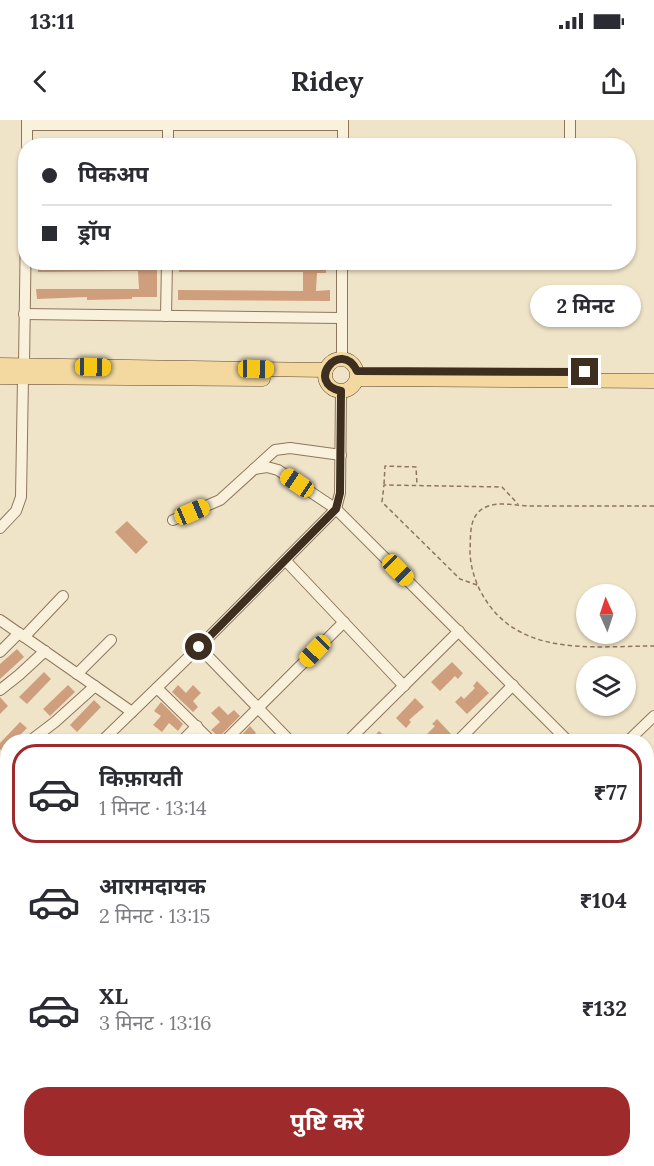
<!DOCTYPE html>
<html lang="hi">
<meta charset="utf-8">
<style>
body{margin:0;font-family:Lora,"Noto Sans Devanagari",serif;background:#f7f7f7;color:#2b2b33;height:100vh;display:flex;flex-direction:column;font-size:22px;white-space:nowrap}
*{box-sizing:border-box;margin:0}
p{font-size:20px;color:#7c7c81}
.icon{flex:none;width:33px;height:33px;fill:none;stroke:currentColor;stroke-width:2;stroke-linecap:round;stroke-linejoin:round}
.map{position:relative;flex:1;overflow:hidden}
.sheet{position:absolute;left:0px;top:614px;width:654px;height:434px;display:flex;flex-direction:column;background:#fff;border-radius:24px 24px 0 0;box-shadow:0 2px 4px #0004}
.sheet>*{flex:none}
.top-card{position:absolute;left:18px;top:18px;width:618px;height:132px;border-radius:24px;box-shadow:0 2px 4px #0004;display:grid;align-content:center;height:132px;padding:0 24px;background:#fff}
.needle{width:39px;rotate:357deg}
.controls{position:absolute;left:576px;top:464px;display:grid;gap:12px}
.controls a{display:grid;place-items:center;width:60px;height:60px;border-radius:50%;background:#fff;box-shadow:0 2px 4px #0004;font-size:30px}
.end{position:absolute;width:27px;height:27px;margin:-14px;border:8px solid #3d2e20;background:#fff;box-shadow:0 0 0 3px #fff}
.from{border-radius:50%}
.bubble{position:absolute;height:42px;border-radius:21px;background:#fff;box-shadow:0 2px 4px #0004;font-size:20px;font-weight:700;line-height:42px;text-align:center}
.car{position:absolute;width:18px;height:36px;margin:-18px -9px;border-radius:8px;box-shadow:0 0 4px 2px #0007;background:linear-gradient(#f5c518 24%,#345 0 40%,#f5c518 0 76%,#345 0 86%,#f5c518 0)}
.top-card b{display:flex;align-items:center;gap:21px;height:57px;font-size:22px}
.top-card b+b{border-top:2px solid #e1e1e2}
.top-card i{width:15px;height:15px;background:#2b2b33}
ul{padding:10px 0 0;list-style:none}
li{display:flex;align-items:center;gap:18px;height:99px;margin:0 12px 9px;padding:0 12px;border:3px solid transparent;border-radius:24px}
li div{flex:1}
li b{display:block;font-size:22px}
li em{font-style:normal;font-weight:700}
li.on{border-color:#9e2a2b}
li>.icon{width:54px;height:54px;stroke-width:1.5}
.cta{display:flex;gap:12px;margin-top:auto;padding:12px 24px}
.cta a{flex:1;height:69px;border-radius:24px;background:#9e2a2b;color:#fff;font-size:24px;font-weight:700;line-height:69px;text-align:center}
.status{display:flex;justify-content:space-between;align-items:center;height:42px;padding:0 30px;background:#fff;direction:ltr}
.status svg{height:16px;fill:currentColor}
header{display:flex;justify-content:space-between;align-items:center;height:78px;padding:0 24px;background:#fff;font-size:27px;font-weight:700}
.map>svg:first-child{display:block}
.building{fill:#cf9f7d}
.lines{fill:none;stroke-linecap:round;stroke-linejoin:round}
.minor-casing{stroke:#8d765c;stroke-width:12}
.major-casing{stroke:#5b4430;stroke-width:15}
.path{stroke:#8d765c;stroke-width:1.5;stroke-dasharray:4.5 3;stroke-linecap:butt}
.minor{stroke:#faf1dc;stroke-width:10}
.major{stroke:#f3d9a0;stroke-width:14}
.route{stroke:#3d2e20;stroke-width:8}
</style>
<div class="status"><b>13:11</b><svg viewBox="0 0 49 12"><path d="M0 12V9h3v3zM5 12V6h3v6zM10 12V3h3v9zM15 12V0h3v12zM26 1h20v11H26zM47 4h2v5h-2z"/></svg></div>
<header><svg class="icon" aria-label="back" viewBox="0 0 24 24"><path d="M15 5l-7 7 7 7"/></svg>Ridey<svg class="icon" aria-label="share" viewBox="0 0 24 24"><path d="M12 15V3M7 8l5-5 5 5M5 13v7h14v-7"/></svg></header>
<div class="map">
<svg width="654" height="1046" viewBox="0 0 654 1046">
<rect width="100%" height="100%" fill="#f0e4c8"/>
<g class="building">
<polygon points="38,142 157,142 157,177 132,177 132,179 87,180 87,177 37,179 36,169 139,169 138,151 38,152"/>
<polygon points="179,142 326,142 326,153 317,153 316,171 330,170 330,181 178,180 178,170 303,171 303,152 179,152"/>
<polygon points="127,401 148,422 136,434 115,412"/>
<polygon points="17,529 24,537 0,559 0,544"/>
<polygon points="452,542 463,553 458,559 455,556 440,571 431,562"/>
<polygon points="44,552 51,559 27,584 19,577"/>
<polygon points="477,561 489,573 467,594 455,582 461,576 464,579 475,568 473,566"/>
<polygon points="68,565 75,572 50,596 43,589"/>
<polygon points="178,565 186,573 193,565 201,573 193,581 198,587 193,592 172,572"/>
<polygon points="0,577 8,586 0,594"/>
<polygon points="415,578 424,587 409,600 411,602 406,608 396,598"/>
<polygon points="94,580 101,587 77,612 70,605"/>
<polygon points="161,582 183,604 178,611 169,603 162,612 153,605 161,596 154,591"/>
<polygon points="219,586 228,595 234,590 240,596 219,617 211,610 220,602 211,593"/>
<polygon points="437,599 452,615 449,619 444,615 438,621 420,621 435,606 432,604"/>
<polygon points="20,602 27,608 14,621 8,621 8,628 3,632 0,629 0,623"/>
<polygon points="250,606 256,613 251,617 255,621 236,621"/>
<polygon points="379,611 390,621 370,621"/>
<polygon points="654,640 654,667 646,673 646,646"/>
<polygon points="0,660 8,667 8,706 2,709 0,707"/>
<polygon points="8,756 8,789 0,797 0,764"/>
<polygon points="8,886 8,905 0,897 0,893"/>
<polygon points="40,1040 52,1040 58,1046 45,1046"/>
<polygon points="151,1040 168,1040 160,1046 143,1046"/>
<polygon points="243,1040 254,1040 248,1046 236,1046"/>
<polygon points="304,1040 355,1040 348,1046 329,1046 327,1041 321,1046 303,1046"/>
</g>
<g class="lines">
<defs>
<g id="minor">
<polyline points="27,5 343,5"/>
<polyline points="27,26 27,0"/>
<polyline points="168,26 168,0"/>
<polyline points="343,26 343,0"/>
<polyline points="570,26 570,0"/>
<polyline points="24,194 342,198"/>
<polyline points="166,196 167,142"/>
<polyline points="342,239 342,142"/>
<polyline points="24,245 26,104"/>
<polyline points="254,349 267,347 278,350 336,389 568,621"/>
<polyline points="173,400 220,380 275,330 290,328 341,335"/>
<polyline points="0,408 16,391 21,377 23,257"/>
<polyline points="286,441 404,566"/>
<polyline points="0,500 132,592"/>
<polyline points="24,517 63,476"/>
<polyline points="199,527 290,621"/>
<polyline points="0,532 19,513"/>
<polyline points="77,554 111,520"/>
<polyline points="157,568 211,621"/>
<polyline points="0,570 19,555 45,531"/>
<polyline points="30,621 55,602 95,566"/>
<polyline points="102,621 199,527 336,389 340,373 341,271"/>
<polyline points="182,621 197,606"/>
<polyline points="225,621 344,502"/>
<polyline points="348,621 459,511"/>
<polyline points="458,621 513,565"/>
<polyline points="628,621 654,596"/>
<polyline points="0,644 8,638"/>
<polyline points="0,649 8,655"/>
<polyline points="0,721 8,713"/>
<polyline points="646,844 654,845"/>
<polyline points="0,926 8,933"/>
<polyline points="0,993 8,986"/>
<polyline points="0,1017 8,1024"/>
<polyline points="23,1040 30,1046"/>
<polyline points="111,1040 118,1046"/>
<polyline points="88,1046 95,1040"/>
<polyline points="196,1046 203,1040"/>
</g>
<g id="major">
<circle cx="341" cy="255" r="16"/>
<polyline points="0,245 326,250"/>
<polyline points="0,257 263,259"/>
<polyline points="357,259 654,261"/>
</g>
</defs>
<use href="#minor" class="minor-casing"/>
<use href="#major" class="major-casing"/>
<g class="path">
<polyline points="384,364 385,346 416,347 417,365"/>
<path d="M654,386C613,386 572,386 531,386C517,386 500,381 486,387C468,395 471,415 470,431C470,445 475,462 482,474C518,538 592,526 654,526"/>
<polyline points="477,465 460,459 382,382 384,365 502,367 518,384"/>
<polyline points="294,1046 298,1042"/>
<polyline points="354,1046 359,1040"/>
<polyline points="392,1046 392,1040"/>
</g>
<use href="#minor" class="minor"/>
<use href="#major" class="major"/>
</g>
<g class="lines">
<path class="route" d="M199,527L336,389L340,373L341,271C304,263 341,218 357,251L585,252"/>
</g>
</svg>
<div class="controls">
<a><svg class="needle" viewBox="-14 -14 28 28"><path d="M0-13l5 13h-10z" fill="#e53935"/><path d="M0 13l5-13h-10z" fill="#7c7c81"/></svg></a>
<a><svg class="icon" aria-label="layers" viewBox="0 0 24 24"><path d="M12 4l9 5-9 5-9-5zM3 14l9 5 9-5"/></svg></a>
</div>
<i class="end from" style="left:199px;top:527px"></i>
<i class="end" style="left:585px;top:252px"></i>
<div class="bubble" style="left:530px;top:165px;width:111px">2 मिनट</div>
<i class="car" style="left:93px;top:247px;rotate:91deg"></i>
<i class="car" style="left:256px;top:249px;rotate:91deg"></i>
<i class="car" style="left:297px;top:363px;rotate:304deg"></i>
<i class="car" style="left:192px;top:392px;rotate:67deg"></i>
<i class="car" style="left:398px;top:450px;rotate:135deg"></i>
<i class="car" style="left:315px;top:531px;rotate:224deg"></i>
<div class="top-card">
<b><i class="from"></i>पिकअप</b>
<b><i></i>ड्रॉप</b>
</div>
<section class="sheet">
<ul>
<li class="on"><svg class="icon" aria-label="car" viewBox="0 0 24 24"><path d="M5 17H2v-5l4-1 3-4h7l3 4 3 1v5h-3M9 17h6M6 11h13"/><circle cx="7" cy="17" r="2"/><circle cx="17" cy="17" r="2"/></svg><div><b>किफ़ायती</b><p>1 मिनट · 13:14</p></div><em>₹77</em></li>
<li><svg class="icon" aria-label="car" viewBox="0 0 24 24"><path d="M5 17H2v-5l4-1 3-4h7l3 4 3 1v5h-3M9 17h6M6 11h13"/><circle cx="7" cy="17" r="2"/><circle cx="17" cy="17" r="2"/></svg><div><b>आरामदायक</b><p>2 मिनट · 13:15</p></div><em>₹104</em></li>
<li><svg class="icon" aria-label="car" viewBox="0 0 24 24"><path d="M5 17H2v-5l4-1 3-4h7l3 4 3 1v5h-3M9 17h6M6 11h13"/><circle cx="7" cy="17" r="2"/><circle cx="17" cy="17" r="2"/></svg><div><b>XL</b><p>3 मिनट · 13:16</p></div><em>₹132</em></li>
</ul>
<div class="cta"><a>पुष्टि करें</a></div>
</section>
</div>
